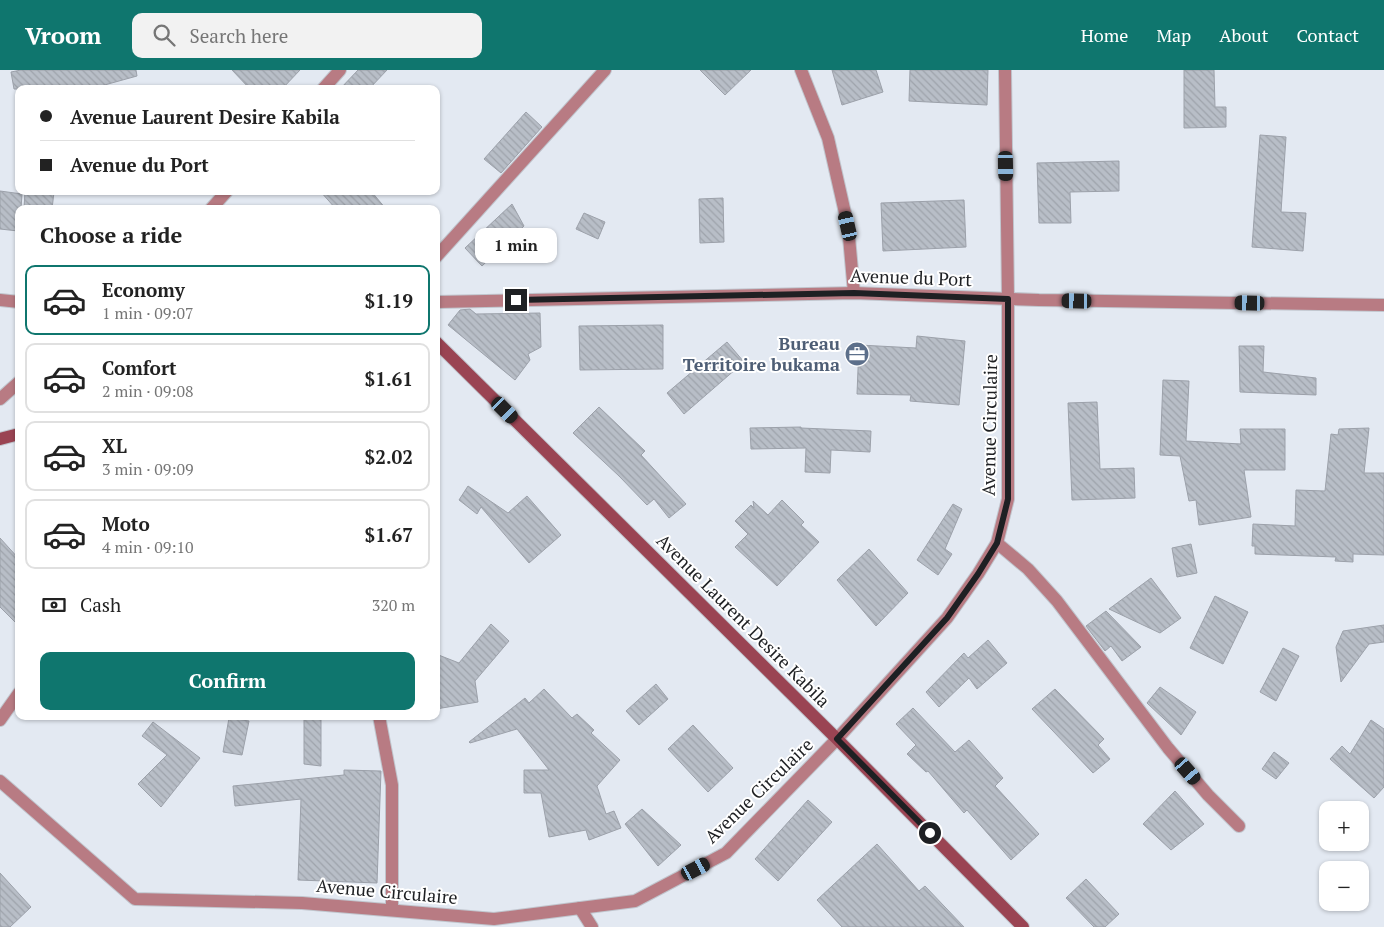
<!DOCTYPE html>
<meta charset="utf-8">
<style>
body{margin:0;font-family:"PT Serif",serif;background:#f2f2f2;color:#222;height:100vh;display:flex;flex-direction:column;font-size:19px;white-space:nowrap}
*{box-sizing:border-box;margin:0}
p{font-size:16px;color:#767676}
.icon{flex:none;width:28px;height:28px;fill:none;stroke:currentColor;stroke-width:2;stroke-linecap:round;stroke-linejoin:round}
.map{position:relative;flex:1;overflow:hidden}
.side{position:absolute;left:15px;top:135px;width:425px;height:515px;display:flex;flex-direction:column;background:#fff;border-radius:10px;box-shadow:0 1px 4px #0004}
.side>*{flex:none}
.banner{position:absolute;left:15px;top:15px;width:425px;height:110px;border-radius:10px;box-shadow:0 1px 4px #0004;display:grid;align-content:center;height:110px;padding:0 25px;background:#fff}
.tools{position:absolute;left:1319px;top:731px;display:grid;gap:10px}
.tools a{display:grid;place-items:center;width:50px;height:50px;border-radius:10px;background:#fff;box-shadow:0 1px 4px #0004;font-size:25px}
.end{position:absolute;width:22px;height:22px;margin:-11px;border:6px solid #1e2023;background:#fff;box-shadow:0 0 0 2px #fff}
.from{border-radius:50%}
.bubble{position:absolute;height:35px;border-radius:10px;background:#fff;box-shadow:0 1px 4px #0004;font-size:16px;font-weight:600;line-height:35px;text-align:center}
.car{position:absolute;width:15px;height:30px;margin:-15px -8px;border-radius:6px;box-shadow:0 0 4px 1px #0007;background:linear-gradient(#222 24%,#8ab4d8 0 40%,#222 0 76%,#8ab4d8 0 86%,#222 0)}
.banner b{display:flex;align-items:center;gap:18px;height:48px;font-size:19px}
.banner b+b{border-top:1px solid #e0e0e0}
.banner i{width:12px;height:12px;background:#222}
ul{padding:0;list-style:none}
li{display:flex;align-items:center;gap:15px;height:70px;margin:0 10px 8px;padding:0 15px;border:2px solid #e0e0e0;border-radius:10px}
li div{flex:1}
li b{display:block;font-size:19px}
li em{font-style:normal;font-weight:600}
li.selected{border-color:#0f766e}
li>.icon{width:45px;height:45px;stroke-width:1.5}
h2{padding:0 25px;font-size:22px;line-height:60px}
.pay{display:flex;align-items:center;gap:12px;height:55px;padding:0 25px;font-size:19px}
.pay p{margin-inline-start:auto}
.button{display:flex;gap:10px;margin-top:auto;padding:10px 25px}
.button a{flex:1;height:58px;border-radius:10px;background:#0f766e;color:#fff;font-size:20px;font-weight:600;line-height:58px;text-align:center}
header{display:flex;align-items:center;gap:30px;box-sizing:border-box;height:70px;padding:0 25px;background:#0f766e;color:#fff}
header strong{font-size:24px}
nav{display:flex;gap:28px;margin-inline-start:auto;font-size:18px}
.search{width:350px;height:45px;background:#f2f2f2;display:flex;align-items:center;gap:12px;box-sizing:border-box;padding:0 18px;border-radius:10px;color:#767676;font-size:19px}
.map>svg:first-child{display:block}
.building{fill:url(#building-back-hatch);stroke:#9ca1aa}
.lines{fill:none;stroke-linecap:round;stroke-linejoin:round}
.street-casing{stroke:#c0c5cd;stroke-width:14}
.secondary-casing{stroke:#c0c5cd;stroke-width:14}
.street{stroke:#b87b83;stroke-width:12}
.secondary{stroke:#9a4453;stroke-width:12}
.route{stroke:#1e2023;stroke-width:6}
.labels{text-anchor:middle;stroke-width:4;stroke-linejoin:round;paint-order:stroke}
.street-label{font-size:18px;fill:#1e2023;stroke:#fff}
.service-label{font-size:18px;font-weight:bold;fill:#4e5e75;stroke:#fff;text-anchor:end}
</style>
<header>
<strong>Vroom</strong>
<div class="search"><svg class="icon" aria-label="search" viewBox="0 0 24 24"><circle cx="10" cy="10" r="6"/><path d="M15 15l6 6"/></svg>Search here</div>
<nav><a>Home</a><a>Map</a><a>About</a><a>Contact</a></nav>
</header>
<div class="map">
<svg width="1384" height="857" viewBox="0 0 1384 857">
<defs>
<pattern id="building-back-hatch" width="6" height="6" patternUnits="userSpaceOnUse" patternTransform="scale(1.25)"><rect width="6" height="6" fill="#b8bec7"/><path d="M-1 5l2 2M0 0l6 6M5-1l2 2" fill="none" stroke="#9ea3ab"/></pattern>
</defs>
<rect width="100%" height="100%" fill="#e3e9f2"/>
<g class="building">
<polygon points="21,0 136,0 137,6 90,19 14,19 11,2"/>
<polygon points="232,0 300,0 282,19 250,19"/>
<polygon points="358,0 387,0 369,19 340,19"/>
<polygon points="700,0 751,0 725,25"/>
<polygon points="832,0 876,0 883,22 842,35"/>
<polygon points="910,0 988,0 987,35 909,31"/>
<polygon points="1184,0 1214,0 1215,37 1226,37 1226,57 1184,58"/>
<polygon points="526,42 542,57 501,103 484,89"/>
<polygon points="1260,65 1286,67 1281,142 1306,143 1303,181 1252,177"/>
<polygon points="1119,91 1119,121 1070,122 1071,153 1039,153 1037,93"/>
<polygon points="0,121 22,124 21,139 19,139 18,161 0,159"/>
<polygon points="25,121 54,122 52,139 24,139"/>
<polygon points="320,121 371,121 386,139 336,139"/>
<polygon points="723,128 724,172 700,173 699,129"/>
<polygon points="964,130 966,177 883,181 881,133"/>
<polygon points="512,134 524,156 482,196 465,178"/>
<polygon points="584,143 605,152 598,169 576,159"/>
<polygon points="470,239 476,244 540,243 541,277 528,284 530,290 515,310 448,255 460,240"/>
<polygon points="663,255 663,299 580,300 579,256"/>
<polygon points="917,266 965,271 959,335 910,331 911,325 857,324 859,275 916,278"/>
<polygon points="727,272 744,292 684,344 667,323"/>
<polygon points="1239,276 1264,276 1263,302 1316,308 1316,325 1240,322"/>
<polygon points="1163,310 1189,311 1186,371 1241,374 1240,359 1285,359 1285,400 1244,400 1251,447 1199,455 1196,430 1189,431 1180,386 1160,385"/>
<polygon points="1097,332 1100,399 1134,398 1135,428 1072,430 1068,333"/>
<polygon points="599,337 645,381 641,385 686,434 669,448 654,429 647,435 619,406 573,363"/>
<polygon points="801,357 801,358 871,361 870,382 831,380 830,403 805,402 806,378 751,379 750,358"/>
<polygon points="1369,358 1364,403 1384,403 1384,485 1353,484 1353,492 1335,491 1336,487 1255,484 1255,476 1252,476 1253,454 1295,456 1296,420 1325,421 1331,364 1338,365 1339,359"/>
<polygon points="468,416 508,443 527,426 561,465 529,493 481,437 477,444 459,430"/>
<polygon points="782,430 804,452 801,455 819,472 777,516 735,477 748,464 735,451 751,435 754,438 753,431 768,445"/>
<polygon points="953,434 962,439 945,479 952,484 938,505 917,490"/>
<polygon points="0,468 19,489 19,556 0,537"/>
<polygon points="1191,474 1197,503 1177,507 1172,478"/>
<polygon points="869,479 908,523 876,556 837,510"/>
<polygon points="1151,508 1181,548 1160,563 1109,539"/>
<polygon points="1215,526 1248,542 1223,594 1190,578"/>
<polygon points="1106,541 1141,577 1122,591 1111,576 1105,581 1086,556"/>
<polygon points="491,554 509,571 475,611 478,632 436,639 436,584 459,593"/>
<polygon points="1384,555 1384,572 1369,574 1341,612 1336,577 1343,561"/>
<polygon points="988,570 1007,593 977,619 969,608 939,637 926,622 964,583 968,588"/>
<polygon points="1283,578 1299,586 1276,631 1260,622"/>
<polygon points="656,614 668,629 639,655 626,641"/>
<polygon points="1160,617 1196,642 1181,665 1147,633"/>
<polygon points="544,619 572,648 577,644 594,660 591,663 620,690 597,716 606,744 614,741 621,758 589,770 586,760 549,767 541,723 524,723 524,700 549,700 517,659 470,673 469,672 525,628 529,633"/>
<polygon points="1055,619 1104,669 1098,675 1110,689 1093,703 1032,639"/>
<polygon points="913,638 955,682 969,670 1003,708 995,716 1039,764 1011,790 967,740 964,743 928,701 926,702 907,684 916,675 896,654"/>
<polygon points="304,646 321,646 321,696 304,694"/>
<polygon points="229,648 249,651 242,685 223,682"/>
<polygon points="1371,650 1384,659 1384,717 1374,728 1330,689 1342,676 1350,684"/>
<polygon points="153,652 200,688 161,737 138,714 167,685 142,666"/>
<polygon points="693,655 733,698 708,722 668,679"/>
<polygon points="1274,682 1289,693 1276,709 1262,699"/>
<polygon points="344,700 381,701 377,813 298,810 301,729 235,736 233,716 344,705"/>
<polygon points="1175,721 1204,754 1171,780 1143,754"/>
<polygon points="808,730 832,752 778,811 755,789"/>
<polygon points="642,739 681,775 658,796 625,754"/>
<polygon points="877,774 919,821 925,816 964,857 842,857 817,830"/>
<polygon points="0,803 31,837 10,857 0,857"/>
<polygon points="1086,809 1119,844 1105,857 1094,857 1066,828"/>
</g>
<g class="lines">
<defs>
<g id="street">
<polyline points="801,0 828,68 848,156 854,223"/>
<polyline points="323,19 340,0"/>
<polyline points="211,139 227,121"/>
<polyline points="436,187 605,0"/>
<polyline points="0,230 19,232"/>
<polyline points="436,232 854,223 1039,230 1384,235"/>
<polyline points="0,329 19,312"/>
<polyline points="997,473 1028,499 1057,531 1168,678 1208,725 1239,756"/>
<polyline points="379,646 392,715 392,840"/>
<polyline points="0,650 19,623"/>
<polyline points="0,711 135,829 302,833 494,849 635,831 726,783 837,669 947,548 978,504 997,473 1008,429 1008,229 1005,0"/>
<polyline points="580,838 592,857"/>
</g>
<g id="secondary">
<polyline points="436,272 837,669 1023,857"/>
<polyline points="0,369 19,364"/>
</g>
</defs>
<use href="#street" class="street-casing"/>
<use href="#secondary" class="secondary-casing"/>
<use href="#street" class="street"/>
<use href="#secondary" class="secondary"/>
</g>
<g class="lines">
<polyline class="route" points="516,230 854,223 1008,229 1008,429 997,473 978,504 947,548 837,669 930,763"/>
</g>
<defs>
<symbol id="office-disc" viewBox="-11 -11 22 22"><circle r="9.5" fill="#5c6f8a" stroke="#fff"/><path d="M-6-3h4V-5.5h4V-3h4V5H-6ZM-1-4.5V-3h2v-1.5ZM-6 0V1H6V0Z" fill="#fff"/></symbol>
</defs>
<g fill-rule="evenodd">
<use href="#office-disc" x="843" y="270" width="28" height="28"/>
</g>
<g class="labels">
<g class="street-label">
<text transform="translate(911 208) rotate(2)" y="6">Avenue du Port</text>
<text transform="translate(990 355) rotate(-89)" y="6">Avenue Circulaire</text>
<text transform="translate(743 551) rotate(45)" y="6">Avenue Laurent Desire Kabila</text>
<text transform="translate(759 721) rotate(-44)" y="6">Avenue Circulaire</text>
<text transform="translate(387 822) rotate(5)" y="6">Avenue Circulaire</text>
</g>
<g class="service-label">
<text x="840" y="280">Bureau<tspan x="840" dy="21">Territoire bukama</tspan></text>
</g>
</g>
</svg>
<div class="tools">
<a>+</a>
<a>−</a>
</div>
<i class="end from" style="left:930px;top:763px"></i>
<i class="end" style="left:516px;top:230px"></i>
<div class="bubble" style="left:475px;top:158px;width:82px">1 min</div>
<i class="car" style="left:1006px;top:96px;rotate:179deg"></i>
<i class="car" style="left:848px;top:156px;rotate:347deg"></i>
<i class="car" style="left:1077px;top:231px;rotate:271deg"></i>
<i class="car" style="left:1250px;top:233px;rotate:271deg"></i>
<i class="car" style="left:505px;top:340px;rotate:135deg"></i>
<i class="car" style="left:1188px;top:701px;rotate:139deg"></i>
<i class="car" style="left:696px;top:799px;rotate:62deg"></i>
<div class="banner">
<b><i class="from"></i>Avenue Laurent Desire Kabila</b>
<b><i></i>Avenue du Port</b>
</div>
<section class="side">
<h2>Choose a ride</h2>
<ul>
<li class="selected"><svg class="icon" aria-label="car" viewBox="0 0 24 24"><path d="M5 17H2v-5l4-1 3-4h7l3 4 3 1v5h-3M9 17h6M6 11h13"/><circle cx="7" cy="17" r="2"/><circle cx="17" cy="17" r="2"/></svg><div><b>Economy</b><p>1 min · 09:07</p></div><em>$1.19</em></li>
<li><svg class="icon" aria-label="car" viewBox="0 0 24 24"><path d="M5 17H2v-5l4-1 3-4h7l3 4 3 1v5h-3M9 17h6M6 11h13"/><circle cx="7" cy="17" r="2"/><circle cx="17" cy="17" r="2"/></svg><div><b>Comfort</b><p>2 min · 09:08</p></div><em>$1.61</em></li>
<li><svg class="icon" aria-label="car" viewBox="0 0 24 24"><path d="M5 17H2v-5l4-1 3-4h7l3 4 3 1v5h-3M9 17h6M6 11h13"/><circle cx="7" cy="17" r="2"/><circle cx="17" cy="17" r="2"/></svg><div><b>XL</b><p>3 min · 09:09</p></div><em>$2.02</em></li>
<li><svg class="icon" aria-label="car" viewBox="0 0 24 24"><path d="M5 17H2v-5l4-1 3-4h7l3 4 3 1v5h-3M9 17h6M6 11h13"/><circle cx="7" cy="17" r="2"/><circle cx="17" cy="17" r="2"/></svg><div><b>Moto</b><p>4 min · 09:10</p></div><em>$1.67</em></li>
</ul>
<div class="pay"><svg class="icon" aria-label="cash" viewBox="0 0 24 24"><path d="M3 7h18v10H3z"/><circle cx="12" cy="12" r="2"/></svg>Cash<p>320 m</p></div>
<div class="button"><a>Confirm</a></div>
</section>
</div>
